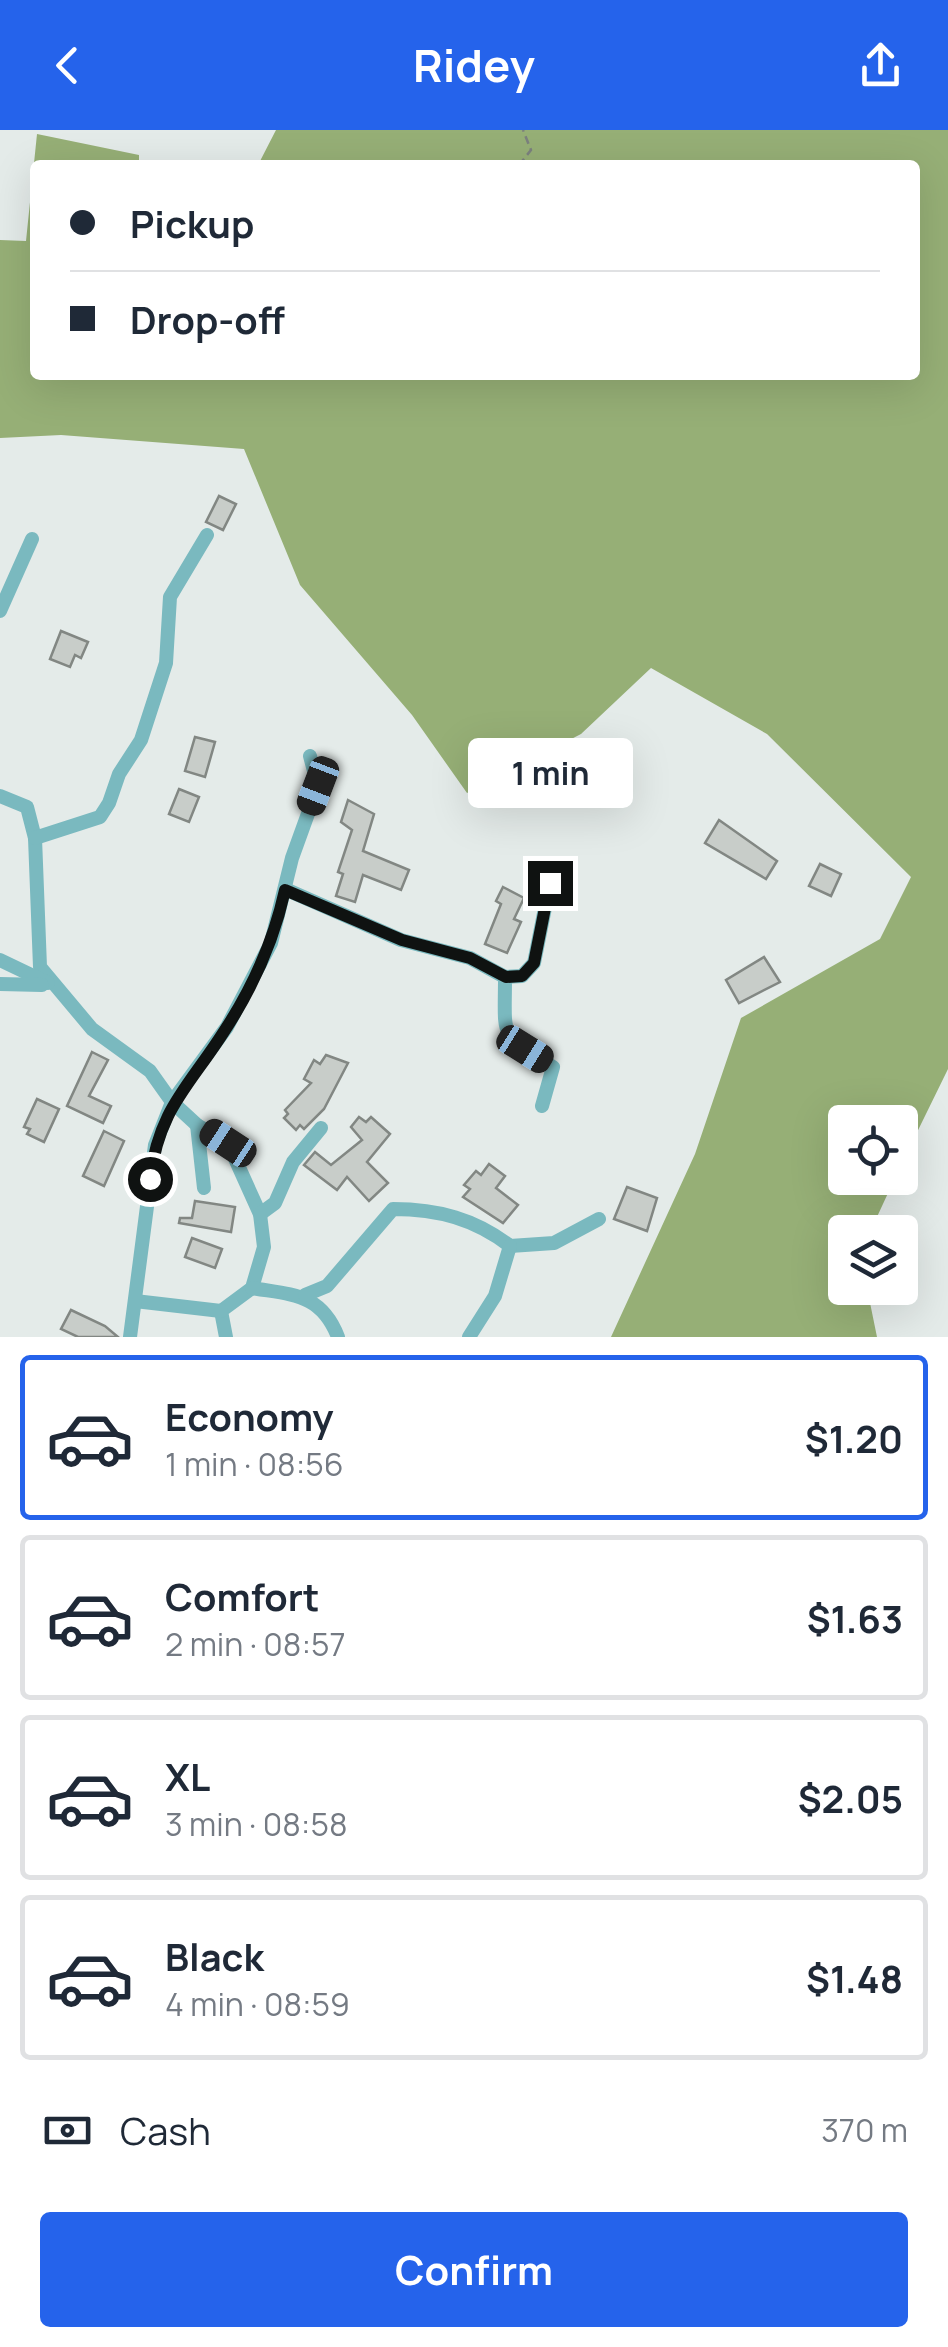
<!DOCTYPE html>
<meta charset="utf-8">
<style>
body{margin:0;font-family:Manrope,sans-serif;background:#f2f2f3;color:#1f2937;height:100vh;display:flex;flex-direction:column;font-size:38px;white-space:nowrap}
*{box-sizing:border-box;margin:0}
p{font-size:32px;color:#747a83}
.icon{flex:none;width:55px;height:55px;fill:none;stroke:currentColor;stroke-width:2;stroke-linecap:round;stroke-linejoin:round}
.map{position:relative;height:1207px;overflow:hidden}
.side{display:flex;flex-direction:column;background:#fff;flex:1}
.side>*{flex:none}
.banner{position:absolute;left:30px;top:30px;width:890px;height:220px;border-radius:10px;box-shadow:0 10px 40px #0002;display:grid;align-content:center;height:220px;padding:0 40px;background:#fff}
.controls{position:absolute;left:828px;top:975px;display:grid;gap:20px}
.controls a{display:grid;place-items:center;width:90px;height:90px;border-radius:10px;background:#fff;box-shadow:0 10px 40px #0002;font-size:50px}
.end{position:absolute;width:45px;height:45px;margin:-22px;border:12px solid #0f1211;background:#fff;box-shadow:0 0 0 5px #fff}
.from{border-radius:50%}
.bubble{position:absolute;height:70px;border-radius:10px;background:#fff;box-shadow:0 10px 40px #0002;font-size:32px;font-weight:700;line-height:70px;text-align:center}
.car{position:absolute;width:30px;height:60px;margin:-30px -15px;border-radius:12px;box-shadow:0 0 8px 2px #0007;background:linear-gradient(#222 24%,#8ab4d8 0 40%,#222 0 76%,#8ab4d8 0 86%,#222 0)}
.banner b{display:flex;align-items:center;gap:35px;height:95px;font-size:38px}
.banner b+b{border-top:2px solid #e0e1e3}
.banner i{width:25px;height:25px;background:#1f2937}
ul{padding:18px 0 0;list-style:none}
li{display:flex;align-items:center;gap:30px;height:165px;margin:0 20px 15px;padding:0 20px;border:5px solid #e0e1e3;border-radius:10px}
li div{flex:1}
li b{display:block;font-size:38px}
li em{font-style:normal;font-weight:700}
li.selected{border-color:#2563eb}
li>.icon{width:90px;height:90px;stroke-width:1.5}
.pay{display:flex;align-items:center;gap:25px;height:110px;padding:0 40px;font-size:38px}
.pay p{margin-inline-start:auto}
.action{display:flex;gap:20px;margin-top:auto;padding:20px 40px}
.action a{flex:1;height:115px;border-radius:10px;background:#2563eb;color:#fff;font-size:40px;font-weight:700;line-height:115px;text-align:center}
header{display:flex;justify-content:space-between;align-items:center;height:130px;padding:0 40px;background:#2563eb;color:#fff;font-size:45px;font-weight:700}
.map>svg:first-child{display:block}
.forest{fill:#96af76}
.building{fill:#c8cdc9;stroke:#828783;stroke-width:2.5}
.lines{fill:none;stroke-linecap:round;stroke-linejoin:round}
.path{stroke:#7b807e;stroke-width:2.5;stroke-dasharray:8 5;stroke-linecap:butt}
.minor{stroke:#7ab9bf;stroke-width:14}
.route{stroke:#0f1211;stroke-width:12}
</style>
<header><svg class="icon" aria-label="back" viewBox="0 0 24 24"><path d="M15 5l-7 7 7 7"/></svg>Ridey<svg class="icon" aria-label="share" viewBox="0 0 24 24"><path d="M12 15V3M7 8l5-5 5 5M5 13v7h14v-7"/></svg></header>
<div class="map">
<svg width="948" height="1207" viewBox="0 0 948 1207">
<rect width="100%" height="100%" fill="#e4ebe9"/>
<polygon class="forest" points="276,0 948,0 948,939 900,1037 900,992 845,992 845,1048 895,1048 870,1102 845,1102 845,1158 867,1158 877,1207 611,1207 695,1024 741,888 880,809 911,747 767,604 651,538 581,604 467,663 412,585 300,455 244,319 61,305 0,308 0,110 26,111 37,4 139,25 139,35 35,35 35,245 915,245 915,35 258,35"/>
<g class="building">
<polygon points="219,366 236,374 223,400 206,392"/>
<polygon points="61,501 88,512 81,528 75,525 70,537 50,529"/>
<polygon points="195,607 215,612 205,647 185,641"/>
<polygon points="179,659 199,667 189,692 169,684"/>
<polygon points="348,670 374,684 363,721 409,740 401,760 363,745 355,772 336,766 343,744 338,742 352,700 341,692"/>
<polygon points="719,690 777,731 766,749 705,713"/>
<polygon points="820,734 841,744 831,766 809,756"/>
<polygon points="503,757 524,768 514,789 521,792 507,823 485,814 501,774 496,771"/>
<polygon points="764,827 780,852 739,873 726,850"/>
<polygon points="92,922 108,930 89,966 111,976 103,993 67,976"/>
<polygon points="326,925 348,933 324,979 304,999 300,995 296,1000 284,988 288,984 285,980 311,953 304,949 314,930 320,934"/>
<polygon points="37,969 59,979 44,1012 27,1004 30,999 24,997"/>
<polygon points="359,987 366,992 371,987 390,1004 367,1032 388,1053 369,1071 347,1047 337,1060 304,1035 315,1022 331,1035 362,1010 351,997"/>
<polygon points="104,1001 124,1011 104,1056 83,1046"/>
<polygon points="489,1034 505,1046 496,1058 518,1075 503,1093 463,1067 470,1059 464,1055 476,1041 481,1045"/>
<polygon points="627,1057 657,1068 647,1101 614,1089"/>
<polygon points="195,1071 235,1077 231,1102 179,1093 180,1088 192,1088"/>
<polygon points="192,1108 222,1119 215,1138 185,1127"/>
<polygon points="71,1180 105,1196 118,1207 78,1207 61,1199"/>
</g>
<g class="lines">
<polyline class="path" points="519,35 531,20 523,0"/>
<g class="minor">
<polyline points="0,481 32,409"/>
<polyline points="0,666 27,677 35,708 40,837 92,899 150,941 172,972 197,995 228,1013 260,1084 264,1117 252,1158 221,1181 226,1207"/>
<polyline points="35,708 100,687 109,673 119,644 141,610 166,533 170,467 207,405"/>
<path d="M285,759L401,810L470,828L505,847C505,911 498,901 553,937L542,976"/>
<polyline points="0,830 48,853"/>
<polyline points="505,847 522,846 534,833 550,753"/>
<polyline points="0,854 42,855"/>
<polyline points="197,995 204,1058"/>
<polyline points="260,1084 275,1073 293,1032 321,998"/>
<path d="M252,1158C292,1165 321,1163 338,1207"/>
<path d="M305,1165L327,1156L393,1079C438,1079 475,1089 510,1116L554,1113L599,1089"/>
<polyline points="135,1171 221,1181"/>
<polyline points="130,1207 155,1015 172,972 227,897 271,813 292,728 318,656 310,626"/>
<polyline points="469,1207 495,1166 510,1116"/>
</g>
</g>
<g class="lines">
<path class="route" d="M150,1049C159,978 189,957 225,900C253,857 274,810 285,760L402,810L470,828L506,847L522,846L534,833L550,753"/>
</g>
</svg>
<div class="controls">
<a><svg class="icon" aria-label="locate" viewBox="0 0 24 24"><circle cx="12" cy="12" r="6"/><path d="M12 2v4M12 18v4M2 12h4M18 12h4"/></svg></a>
<a><svg class="icon" aria-label="layers" viewBox="0 0 24 24"><path d="M12 4l9 5-9 5-9-5zM3 14l9 5 9-5"/></svg></a>
</div>
<i class="end from" style="left:150px;top:1049px"></i>
<i class="end" style="left:550px;top:753px"></i>
<div class="bubble" style="left:468px;top:608px;width:165px">1 min</div>
<i class="car" style="left:318px;top:656px;rotate:201deg"></i>
<i class="car" style="left:525px;top:919px;rotate:122deg"></i>
<i class="car" style="left:228px;top:1013px;rotate:303deg"></i>
<div class="banner">
<b><i class="from"></i>Pickup</b>
<b><i></i>Drop-off</b>
</div>
</div>
<section class="side">
<ul>
<li class="selected"><svg class="icon" aria-label="car" viewBox="0 0 24 24"><path d="M5 17H2v-5l4-1 3-4h7l3 4 3 1v5h-3M9 17h6M6 11h13"/><circle cx="7" cy="17" r="2"/><circle cx="17" cy="17" r="2"/></svg><div><b>Economy</b><p>1 min · 08:56</p></div><em>$1.20</em></li>
<li><svg class="icon" aria-label="car" viewBox="0 0 24 24"><path d="M5 17H2v-5l4-1 3-4h7l3 4 3 1v5h-3M9 17h6M6 11h13"/><circle cx="7" cy="17" r="2"/><circle cx="17" cy="17" r="2"/></svg><div><b>Comfort</b><p>2 min · 08:57</p></div><em>$1.63</em></li>
<li><svg class="icon" aria-label="car" viewBox="0 0 24 24"><path d="M5 17H2v-5l4-1 3-4h7l3 4 3 1v5h-3M9 17h6M6 11h13"/><circle cx="7" cy="17" r="2"/><circle cx="17" cy="17" r="2"/></svg><div><b>XL</b><p>3 min · 08:58</p></div><em>$2.05</em></li>
<li><svg class="icon" aria-label="car" viewBox="0 0 24 24"><path d="M5 17H2v-5l4-1 3-4h7l3 4 3 1v5h-3M9 17h6M6 11h13"/><circle cx="7" cy="17" r="2"/><circle cx="17" cy="17" r="2"/></svg><div><b>Black</b><p>4 min · 08:59</p></div><em>$1.48</em></li>
</ul>
<div class="pay"><svg class="icon" aria-label="cash" viewBox="0 0 24 24"><path d="M3 7h18v10H3z"/><circle cx="12" cy="12" r="2"/></svg>Cash<p>370 m</p></div>
<div class="action"><a>Confirm</a></div>
</section>
